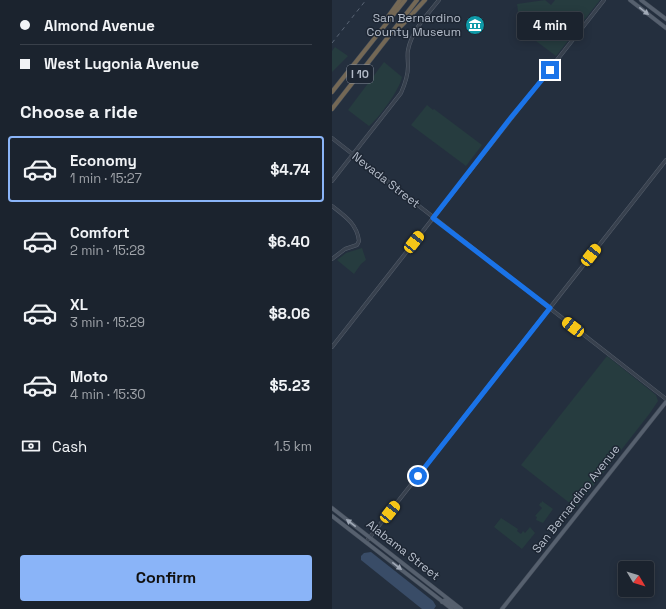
<!DOCTYPE html>
<meta charset="utf-8">
<style>
body{margin:0;font-family:"Space Grotesk",sans-serif;background:#282f3a;color:#f1f3f6;height:100vh;display:flex;flex-direction:column;font-size:15px;white-space:nowrap}
*{box-sizing:border-box;margin:0}
p{font-size:13px;color:#a0a4aa}
.icon{flex:none;width:22px;height:22px;fill:none;stroke:currentColor;stroke-width:2;stroke-linecap:round;stroke-linejoin:round}
.map{position:relative;flex:1;overflow:hidden}
.panel{display:flex;flex-direction:column;background:#1b232e;width:332px}
.panel>*{flex:none}
.banner{display:grid;align-content:center;height:88px;padding:0 20px;background:#1b232e}
.needle{width:26px;rotate:128deg}
.tools{position:absolute;left:286px;top:561px;display:grid;gap:8px}
.tools a{display:grid;place-items:center;width:36px;height:36px;border-radius:4px;background:#1b232e;box-shadow:0 2px 10px #0003,0 0 0 1px #39404a;font-size:20px}
.end{position:absolute;width:18px;height:18px;margin:-9px;border:5px solid #1a73e8;background:#fff;box-shadow:0 0 0 2px #fff}
.from{border-radius:50%}
.bubble{position:absolute;height:28px;border-radius:4px;background:#1b232e;box-shadow:0 2px 10px #0003,0 0 0 1px #39404a;font-size:13px;font-weight:700;line-height:28px;text-align:center}
.car{position:absolute;width:12px;height:24px;margin:-12px -6px;border-radius:5px;box-shadow:0 0 3px 1px #0007;background:linear-gradient(#f5c518 24%,#345 0 40%,#f5c518 0 76%,#345 0 86%,#f5c518 0)}
.banner b{display:flex;align-items:center;gap:14px;height:38px;font-size:15px}
.banner b+b{border-top:1px solid #39404a}
.banner i{width:10px;height:10px;background:#f1f3f6}
ul{padding:0;list-style:none}
li{display:flex;align-items:center;gap:12px;height:66px;margin:0 8px 6px;padding:0 12px;border:2px solid transparent;border-radius:4px}
li div{flex:1}
li b{display:block;font-size:15px}
li em{font-style:normal;font-weight:700}
li.selected{border-color:#8ab4f8}
li>.icon{width:36px;height:36px;stroke-width:1.5}
h2{padding:0 20px;font-size:18px;line-height:48px}
.pay{display:flex;align-items:center;gap:10px;height:44px;padding:0 20px;font-size:15px}
.pay p{margin-inline-start:auto}
.button{display:flex;gap:8px;margin-top:auto;padding:8px 20px}
.button a{flex:1;height:46px;border-radius:4px;background:#8ab4f8;color:#111;font-size:16px;font-weight:700;line-height:46px;text-align:center}
main{display:flex;flex:1;min-height:0}
.map>svg:first-child{display:block}
.green{fill:#263c3f}
.water{fill:#394c67}
.lines{fill:none;stroke-linecap:round;stroke-linejoin:round}
.minor-casing{stroke:#565f6c;stroke-width:4}
.major-casing{stroke:#414a57;stroke-width:4.5}
.highway-casing{stroke:#434c59;stroke-width:5}
.minor{stroke:#38414e;stroke-width:3}
.major{stroke:#56606e;stroke-width:3.5}
.highway{stroke:#746855;stroke-width:4}
.rail{stroke:#5a6575;stroke-width:1;stroke-dasharray:4 4;stroke-linecap:butt}
.oneway{fill:#a1aab7}
.route{stroke:#1a73e8;stroke-width:5}
.labels{text-anchor:middle;stroke-width:3;stroke-linejoin:round;paint-order:stroke}
.shield{fill:#1d2633;stroke:#878f9c;stroke-width:1}
.shield-label{font-size:11px;font-weight:bold;fill:#b4bcc9}
.poi-label{font-size:12px;fill:#b4bcc9;stroke:#1d2633;text-anchor:end}
.street-label{font-size:12px;fill:#b4bcc9;stroke:#1d2633}
</style>
<main>
<section class="panel">
<div class="banner">
<b><i class="from"></i>Almond Avenue</b>
<b><i></i>West Lugonia Avenue</b>
</div>
<h2>Choose a ride</h2>
<ul>
<li class="selected"><svg class="icon" aria-label="car" viewBox="0 0 24 24"><path d="M5 17H2v-5l4-1 3-4h7l3 4 3 1v5h-3M9 17h6M6 11h13"/><circle cx="7" cy="17" r="2"/><circle cx="17" cy="17" r="2"/></svg><div><b>Economy</b><p>1 min · 15:27</p></div><em>$4.74</em></li>
<li><svg class="icon" aria-label="car" viewBox="0 0 24 24"><path d="M5 17H2v-5l4-1 3-4h7l3 4 3 1v5h-3M9 17h6M6 11h13"/><circle cx="7" cy="17" r="2"/><circle cx="17" cy="17" r="2"/></svg><div><b>Comfort</b><p>2 min · 15:28</p></div><em>$6.40</em></li>
<li><svg class="icon" aria-label="car" viewBox="0 0 24 24"><path d="M5 17H2v-5l4-1 3-4h7l3 4 3 1v5h-3M9 17h6M6 11h13"/><circle cx="7" cy="17" r="2"/><circle cx="17" cy="17" r="2"/></svg><div><b>XL</b><p>3 min · 15:29</p></div><em>$8.06</em></li>
<li><svg class="icon" aria-label="car" viewBox="0 0 24 24"><path d="M5 17H2v-5l4-1 3-4h7l3 4 3 1v5h-3M9 17h6M6 11h13"/><circle cx="7" cy="17" r="2"/><circle cx="17" cy="17" r="2"/></svg><div><b>Moto</b><p>4 min · 15:30</p></div><em>$5.23</em></li>
</ul>
<div class="pay"><svg class="icon" aria-label="cash" viewBox="0 0 24 24"><path d="M3 7h18v10H3z"/><circle cx="12" cy="12" r="2"/></svg>Cash<p>1.5 km</p></div>
<div class="button"><a>Confirm</a></div>
</section>
<div class="map">
<svg width="334" height="609" viewBox="0 0 334 609">
<rect width="100%" height="100%" fill="#242f3e"/>
<g class="green">
<polygon points="213,0 219,5 223,0 268,0 224,56 200,38 201,35 188,25 185,4"/>
<polygon points="3,47 16,56 0,72 0,51"/>
<path d="M52,62L70,77C68,89 47,118 37,126L16,110Z"/>
<polygon points="95,105 101,110 102,109 150,145 134,166 79,125"/>
<polygon points="30,248 34,260 29,264 22,274 5,260 14,253"/>
<polygon points="275,356 324,395 326,401 318,413 244,508 189,465"/>
<polygon points="210,501 221,509 211,523 204,520 205,517 203,516 210,508 207,505 209,502 210,503"/>
<polygon points="169,518 186,529 185,531 189,534 191,531 193,533 198,527 203,533 190,549 162,527"/>
</g>
<polygon class="water" points="39,552 101,601 104,606 102,609 90,609 29,560 29,556 32,553"/>
<g class="lines">
<defs>
<g id="minor">
<polyline points="0,138 334,399"/>
<path d="M0,181L69,93C73,84 76,75 76,66C76,61 75,55 76,50C80,30 95,15 107,0"/>
<path d="M0,206C13,216 25,224 27,241L25,245L13,249L0,259"/>
<polyline points="0,347 272,0"/>
<polyline points="34,542 334,160"/>
</g>
<g id="major">
<polyline points="298,0 334,28"/>
<polyline points="309,0 334,19"/>
<polyline points="0,508 129,609"/>
<polyline points="0,516 120,609"/>
<polyline points="110,602 113,600 125,609"/>
<polyline points="170,609 334,402"/>
</g>
<g id="highway">
<polyline points="53,21 68,0"/>
<polyline points="63,32 72,23 93,0"/>
<polyline points="0,92 73,0"/>
<polyline points="0,109 85,0"/>
</g>
</defs>
<use href="#minor" class="minor-casing"/>
<use href="#major" class="major-casing"/>
<use href="#highway" class="highway-casing"/>
<use href="#minor" class="minor"/>
<use href="#major" class="major"/>
<use href="#highway" class="highway"/>
<polyline class="rail" points="0,43 34,0"/>
</g>
<defs><path id="oneway-solid" d="M-6-.8H1V-3.2L6.5 0L1 3.2V.8H-6Z"/></defs>
<g class="oneway">
<use href="#oneway-solid" transform="translate(312 11) rotate(38)"/>
<use href="#oneway-solid" transform="translate(19 523) rotate(-143)"/>
<use href="#oneway-solid" transform="translate(65 566) rotate(38)"/>
</g>
<g class="lines">
<polyline class="route" points="86,476 218,308 101,218 177,120 218,70"/>
</g>
<defs>
<symbol id="museum-disc" viewBox="-11 -11 22 22"><circle r="9.5" fill="#0f9aa8" stroke="#1d2633"/><path d="M0-6L6-3V-2H-6V-3ZM-5-1h2V3h-2ZM-1-1h2V3h-2ZM3-1h2V3H3ZM-6 4H6V6H-6Z" fill="#fff"/></symbol>
</defs>
<g fill-rule="evenodd">
<use href="#museum-disc" x="132" y="14" width="22" height="22"/>
</g>
<g class="labels">
<rect class="shield" x="15" y="65" width="26" height="18" rx="3"/>
<g class="shield-label">
<text x="28" y="78">I 10</text>
</g>
<g class="poi-label">
<text x="129" y="22">San Bernardino<tspan x="129" dy="14">County Museum</tspan></text>
</g>
<g class="street-label">
<text transform="translate(54 180) rotate(38)" y="4">Nevada Street</text>
<text transform="translate(244 499) rotate(-52)" y="4">San Bernardino Avenue</text>
<text transform="translate(71 550) rotate(38)" y="4">Alabama Street</text>
</g>
</g>
</svg>
<div class="tools">
<a><svg class="needle" viewBox="-14 -14 28 28"><path d="M0-13l5 13h-10z" fill="#e53935"/><path d="M0 13l5-13h-10z" fill="#a0a4aa"/></svg></a>
</div>
<i class="end from" style="left:86px;top:476px"></i>
<i class="end" style="left:218px;top:70px"></i>
<div class="bubble" style="left:185px;top:12px;width:66px">4 min</div>
<i class="car" style="left:82px;top:242px;rotate:38deg"></i>
<i class="car" style="left:259px;top:255px;rotate:38deg"></i>
<i class="car" style="left:241px;top:327px;rotate:308deg"></i>
<i class="car" style="left:58px;top:512px;rotate:38deg"></i>
</div>
</main>
